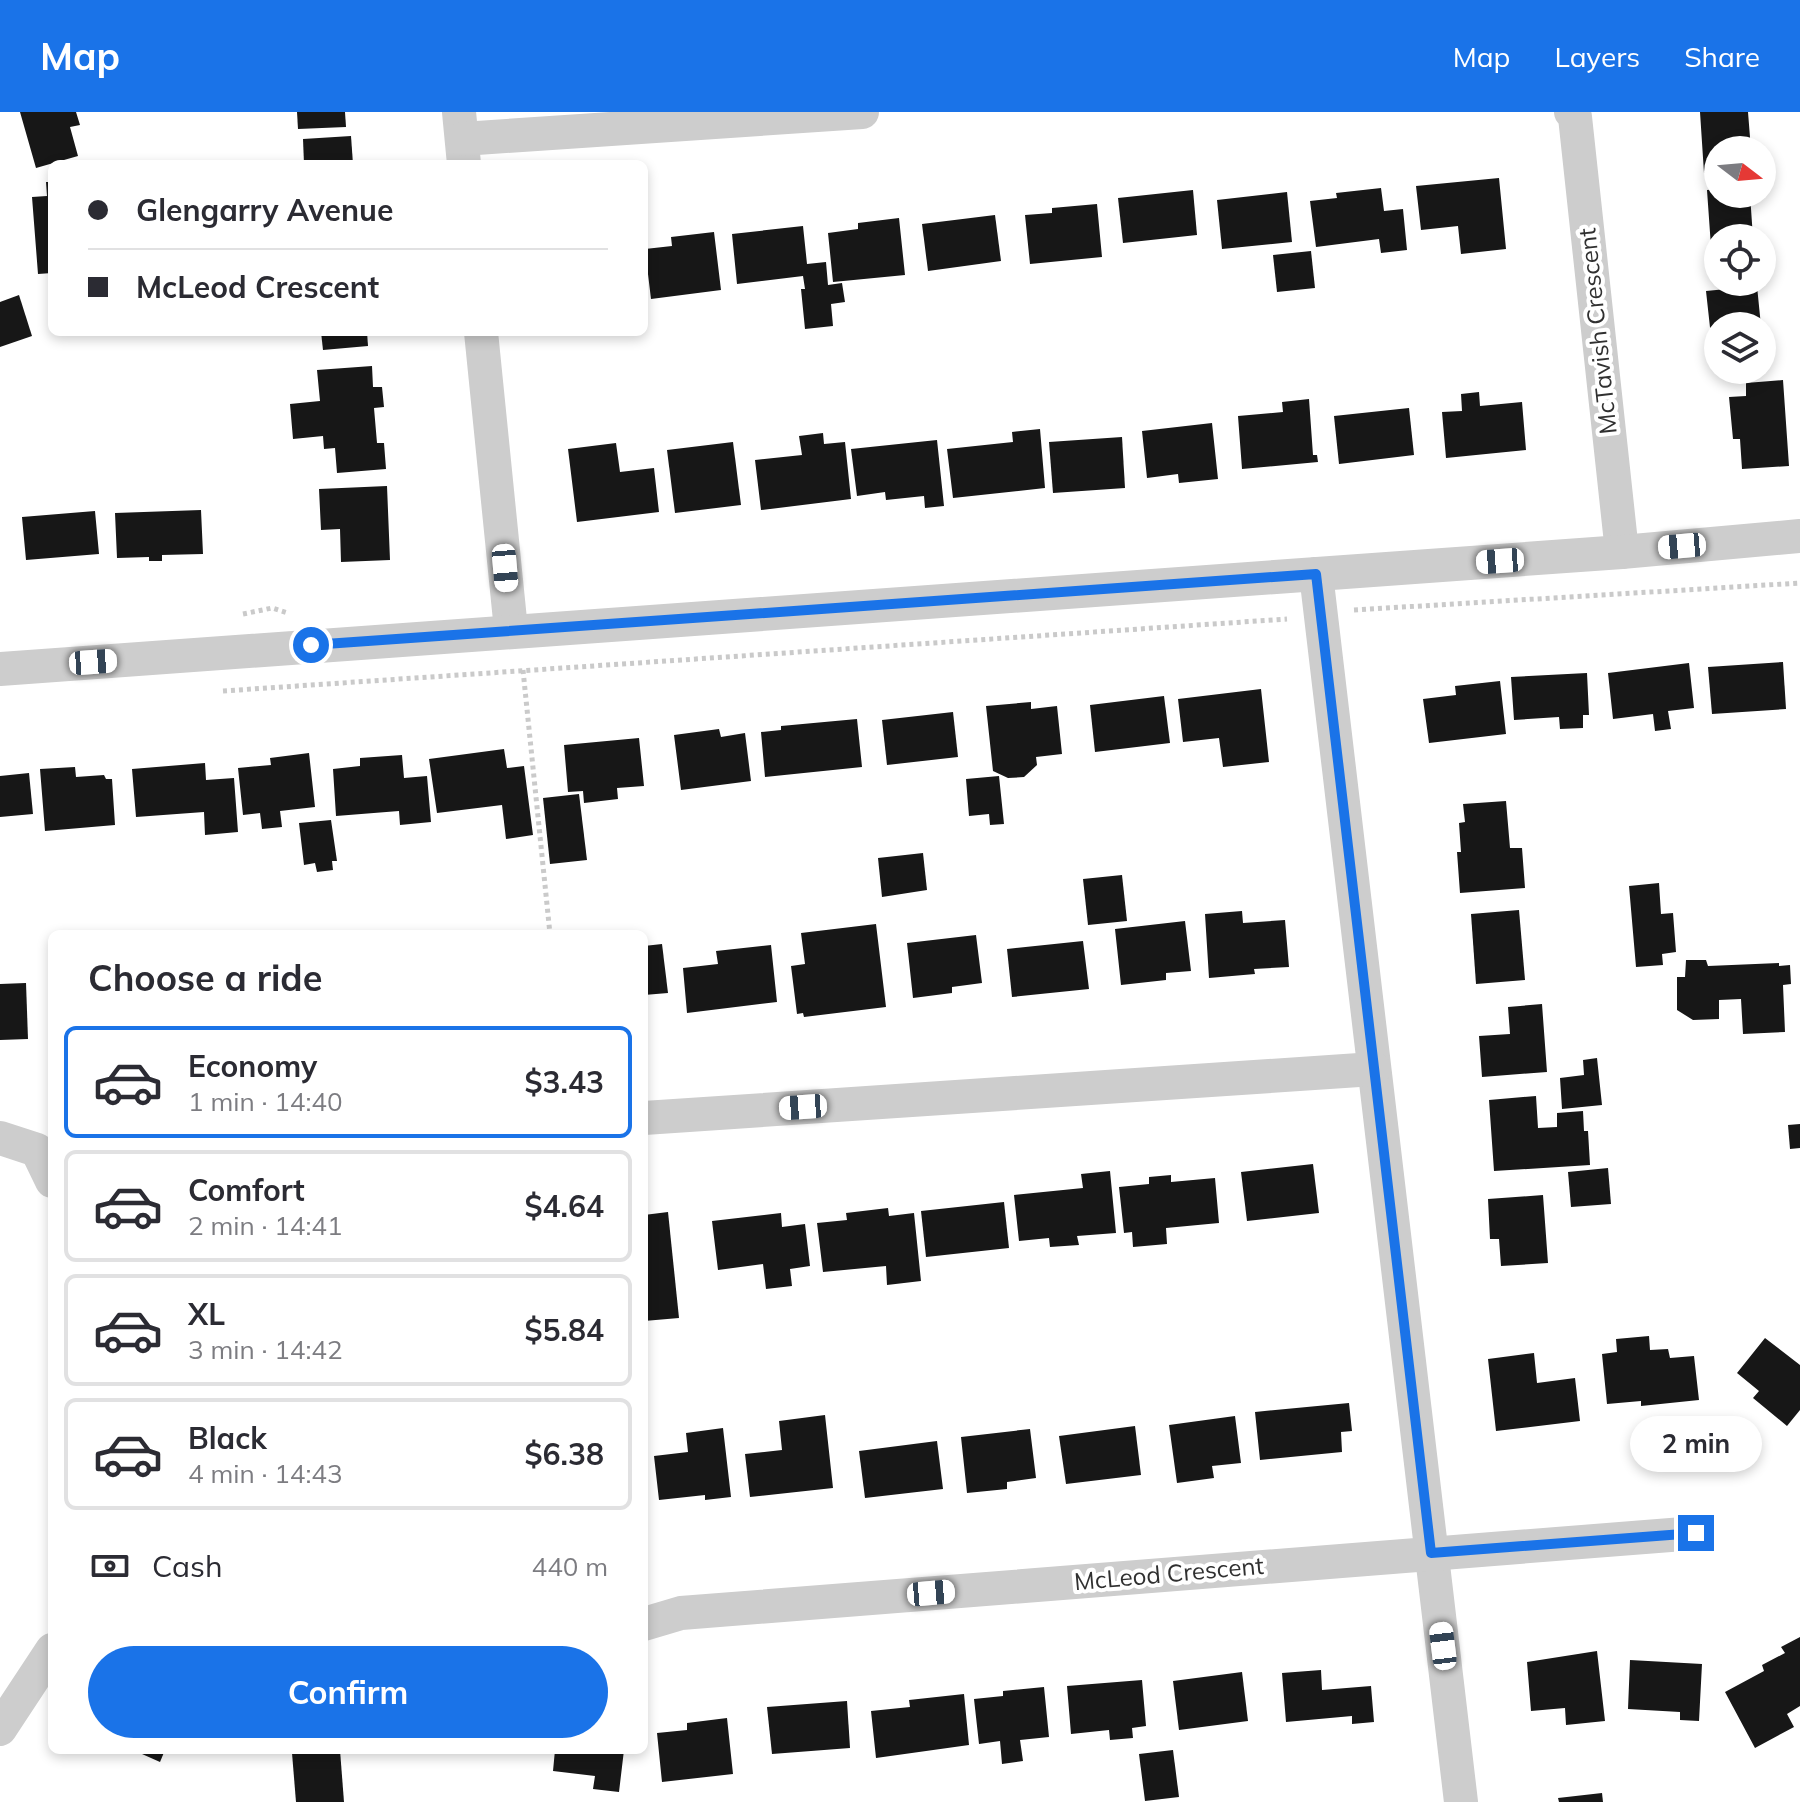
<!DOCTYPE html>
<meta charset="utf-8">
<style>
body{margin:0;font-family:Mulish,sans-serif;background:#f7f7f7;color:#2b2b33;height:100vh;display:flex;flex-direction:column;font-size:30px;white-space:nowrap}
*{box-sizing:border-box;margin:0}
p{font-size:26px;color:#7c7c81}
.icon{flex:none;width:44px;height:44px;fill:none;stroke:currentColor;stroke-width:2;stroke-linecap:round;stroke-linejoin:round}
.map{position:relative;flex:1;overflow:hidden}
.panel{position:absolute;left:48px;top:818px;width:600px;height:824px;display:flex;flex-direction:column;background:#fff;border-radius:12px;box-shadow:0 4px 12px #0003}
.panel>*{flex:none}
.hud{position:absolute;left:48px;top:48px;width:600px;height:176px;border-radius:12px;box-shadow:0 4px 12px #0003;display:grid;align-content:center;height:176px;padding:0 40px;background:#fff}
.needle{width:52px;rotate:106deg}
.tools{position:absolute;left:1704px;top:24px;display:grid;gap:16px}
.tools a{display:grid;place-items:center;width:72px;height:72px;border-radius:50%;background:#fff;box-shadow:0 4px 12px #0003;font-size:40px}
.end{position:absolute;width:36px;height:36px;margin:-18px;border:10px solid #1a73e8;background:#fff;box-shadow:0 0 0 4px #fff}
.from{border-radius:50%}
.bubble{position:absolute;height:56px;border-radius:28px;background:#fff;box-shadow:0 4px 12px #0003;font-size:26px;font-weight:700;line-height:56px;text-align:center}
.car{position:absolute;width:24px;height:48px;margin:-24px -12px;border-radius:10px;box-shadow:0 0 6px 2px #0007;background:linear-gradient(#fff 24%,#345 0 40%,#fff 0 76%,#345 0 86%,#fff 0)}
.hud b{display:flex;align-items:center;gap:28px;height:76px;font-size:30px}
.hud b+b{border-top:2px solid #e1e1e2}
.hud i{width:20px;height:20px;background:#2b2b33}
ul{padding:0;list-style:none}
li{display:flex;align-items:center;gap:24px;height:112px;margin:0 16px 12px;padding:0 24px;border:4px solid #e1e1e2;border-radius:12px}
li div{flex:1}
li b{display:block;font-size:30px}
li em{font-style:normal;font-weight:700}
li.on{border-color:#1a73e8}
li>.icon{width:72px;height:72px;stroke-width:1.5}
h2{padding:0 40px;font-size:36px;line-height:96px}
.pay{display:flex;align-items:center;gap:20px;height:88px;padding:0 40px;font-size:30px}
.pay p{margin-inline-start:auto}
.primary-button{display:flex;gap:16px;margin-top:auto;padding:16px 40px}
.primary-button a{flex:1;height:92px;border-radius:48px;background:#1a73e8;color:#fff;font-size:32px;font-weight:700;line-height:92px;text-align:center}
header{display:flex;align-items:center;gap:48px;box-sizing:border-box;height:112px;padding:0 40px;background:#1a73e8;color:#fff}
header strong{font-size:38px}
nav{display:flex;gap:44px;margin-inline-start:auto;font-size:28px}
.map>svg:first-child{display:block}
.building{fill:#171717}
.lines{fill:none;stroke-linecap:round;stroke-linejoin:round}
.path{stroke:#cacaca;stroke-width:5;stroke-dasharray:4 4;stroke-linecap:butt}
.minor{stroke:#cdcdcd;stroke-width:34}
.route{stroke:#1a73e8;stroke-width:10}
.labels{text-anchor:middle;stroke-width:8;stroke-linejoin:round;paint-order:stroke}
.street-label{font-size:24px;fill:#303030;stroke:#fff}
</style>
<header>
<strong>Map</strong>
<nav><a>Map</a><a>Layers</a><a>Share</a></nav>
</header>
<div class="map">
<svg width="1800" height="1690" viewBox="0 0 1800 1690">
<rect width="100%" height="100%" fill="#fff"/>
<g class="building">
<polygon points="20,0 76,0 80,13 70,15 78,44 36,56"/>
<polygon points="297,0 345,0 346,15 298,17"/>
<polygon points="1700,0 1748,0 1751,38 1718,38 1718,60 1704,61"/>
<polygon points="351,24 353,52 304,52 303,27"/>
<polygon points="1499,66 1506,137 1461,142 1458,114 1421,118 1416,74"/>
<polygon points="46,70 52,70 52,161 38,162 32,85 47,84"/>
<polygon points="1381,76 1384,99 1403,97 1407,138 1381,141 1379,127 1316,135 1310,89 1337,86 1336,81"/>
<polygon points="1718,77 1718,82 1750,82 1753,126 1718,126 1718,148 1712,149 1707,78"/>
<polygon points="1193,78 1197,123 1123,131 1118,86"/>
<polygon points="1287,80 1292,130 1222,137 1217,88"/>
<polygon points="1097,92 1102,145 1030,152 1025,103 1052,101 1052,96"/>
<polygon points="995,103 1001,149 928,159 922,112"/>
<polygon points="899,106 905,163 833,170 828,121 858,117 858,111"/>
<polygon points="803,114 807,152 826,150 828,173 842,171 845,190 831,192 833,214 805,217 801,177 805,177 803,164 737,172 732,122"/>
<polygon points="714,120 721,178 651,187 645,137 672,134 671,125"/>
<polygon points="1311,139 1315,176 1277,180 1273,143"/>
<polygon points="1757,174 1761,214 1718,214 1718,258 1728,260 1715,261 1706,179"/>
<polygon points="19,183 32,224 0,235 0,190"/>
<polygon points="321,220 367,220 368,234 323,238"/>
<polygon points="372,254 373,275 382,275 384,295 374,296 377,331 384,331 386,357 337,361 335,336 324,337 323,324 293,327 290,292 320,289 317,258"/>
<polygon points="1783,268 1789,354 1742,357 1740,327 1733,327 1729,285 1746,284 1746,271"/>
<polygon points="1479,280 1480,294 1522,290 1526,338 1446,346 1442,300 1462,299 1461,282"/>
<polygon points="1309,287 1313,343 1317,343 1318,350 1242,357 1238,304 1283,300 1282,290"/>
<polygon points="1409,296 1414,343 1339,352 1334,304"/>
<polygon points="1212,311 1218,367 1179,371 1178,362 1147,366 1142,319"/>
<polygon points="1040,317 1045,376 953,386 947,337 1013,330 1012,320"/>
<polygon points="823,321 824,332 845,330 851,387 761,398 755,348 802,343 799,324"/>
<polygon points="1122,325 1125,376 1053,381 1049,330"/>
<polygon points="937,328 944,394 925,396 924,384 886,388 885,380 857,384 851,337"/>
<polygon points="733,330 741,393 675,401 667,338"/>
<polygon points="616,331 620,360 654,356 659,400 577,410 568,337"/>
<polygon points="387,374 390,448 341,450 340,417 321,418 319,377"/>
<polygon points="201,398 203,442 162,443 162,449 149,449 149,445 117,446 115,401"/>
<polygon points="95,399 99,442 26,448 22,405"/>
<polygon points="1783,550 1786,597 1712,602 1708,555"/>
<polygon points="1689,551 1694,596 1668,599 1671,617 1655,619 1653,602 1613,607 1608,561"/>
<polygon points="1587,561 1589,603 1583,603 1583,616 1560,617 1559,605 1514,608 1511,565"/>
<polygon points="1500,569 1506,622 1429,631 1423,587 1456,583 1455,574"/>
<polygon points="1261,577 1269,650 1223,655 1219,626 1183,630 1178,587"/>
<polygon points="1164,584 1170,631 1095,640 1090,593"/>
<polygon points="1031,590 1031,597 1057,594 1062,642 1036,645 1037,653 1024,665 1008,666 993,659 986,594"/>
<polygon points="953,600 958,645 887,653 882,608"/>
<polygon points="857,607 862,655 765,665 761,620 781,618 781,614"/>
<polygon points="719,617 721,625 745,621 751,669 681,678 674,623"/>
<polygon points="639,626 644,674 617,676 618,687 584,691 583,679 568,680 564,633"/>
<polygon points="504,637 507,656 524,654 533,723 506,727 502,693 437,701 429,647"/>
<polygon points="309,641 315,695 280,699 282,715 262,717 260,701 243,703 238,656 271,653 270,646"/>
<polygon points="402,643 404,666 427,664 431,710 400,713 399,699 336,704 333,657 360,654 360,646"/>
<polygon points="205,651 206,668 234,666 238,720 205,723 204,700 136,705 132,657"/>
<polygon points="75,655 76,665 104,663 106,667 112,667 115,713 45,719 40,657"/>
<polygon points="29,661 33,702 0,705 0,664"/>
<polygon points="999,664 1004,712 990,713 989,702 969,704 966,667"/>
<polygon points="579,682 587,748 550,752 543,686"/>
<polygon points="1506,689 1510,736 1522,736 1525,776 1460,781 1457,740 1461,740 1459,711 1465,710 1463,692"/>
<polygon points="331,708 337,749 332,749 333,758 317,760 315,751 304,753 299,711"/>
<polygon points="923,741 927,778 882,785 878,746"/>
<polygon points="1122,763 1127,809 1088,813 1083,767"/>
<polygon points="1659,771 1661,802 1673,801 1676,840 1662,842 1663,853 1636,855 1629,774"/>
<polygon points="1519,798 1525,868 1476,872 1471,802"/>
<polygon points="1242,799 1243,811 1285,808 1289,855 1254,857 1255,862 1209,866 1205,802"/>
<polygon points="1185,809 1191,859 1166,861 1166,868 1121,873 1115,817"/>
<polygon points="876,812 886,895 804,905 803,901 797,902 791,854 805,852 801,821"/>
<polygon points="976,823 982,871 952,875 952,881 913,886 907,831"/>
<polygon points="1083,829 1089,877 1012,885 1007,837"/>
<polygon points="662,832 668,881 644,883 644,834"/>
<polygon points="771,833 777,890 687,901 683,856 718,852 716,839"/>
<polygon points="1686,848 1706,848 1708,854 1779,851 1779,854 1790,853 1791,872 1783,873 1785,920 1743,922 1741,887 1719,888 1719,907 1693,908 1677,898 1677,865 1685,865"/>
<polygon points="26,871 28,927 0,928 0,872"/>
<polygon points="1542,892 1547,960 1482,965 1479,924 1510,922 1508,895"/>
<polygon points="1597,946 1602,993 1562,997 1560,966 1584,963 1583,948"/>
<polygon points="1536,984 1538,1016 1557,1015 1557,1001 1583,999 1584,1019 1588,1019 1590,1053 1494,1059 1489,988"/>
<polygon points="1800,1012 1800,1036 1790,1037 1788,1013"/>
<polygon points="1313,1052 1319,1101 1247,1109 1241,1060"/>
<polygon points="1608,1056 1611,1092 1571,1095 1568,1060"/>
<polygon points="1110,1059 1116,1121 1077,1124 1079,1133 1050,1135 1049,1126 1019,1129 1014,1083 1083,1076 1081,1062"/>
<polygon points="1171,1063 1171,1070 1215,1066 1219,1111 1166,1116 1167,1132 1133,1135 1132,1120 1124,1121 1119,1075 1149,1072 1149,1065"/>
<polygon points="1543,1083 1548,1151 1501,1154 1499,1127 1490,1127 1488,1087"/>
<polygon points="1004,1090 1009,1136 926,1145 921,1099"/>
<polygon points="888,1096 889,1104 914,1101 921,1169 887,1173 886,1154 823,1160 817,1111 847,1108 846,1101"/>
<polygon points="668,1100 679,1206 644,1209 644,1103"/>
<polygon points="781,1101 782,1115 805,1112 810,1154 790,1157 792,1174 766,1177 763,1152 718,1158 712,1109"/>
<polygon points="1649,1224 1650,1238 1668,1237 1670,1246 1694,1244 1699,1288 1641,1294 1641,1289 1607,1292 1602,1242 1617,1240 1616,1227"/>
<polygon points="1765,1226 1800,1253 1800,1298 1787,1314 1753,1286 1759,1279 1737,1261"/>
<polygon points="1534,1241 1537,1271 1575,1266 1580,1309 1496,1319 1488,1247"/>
<polygon points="1349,1291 1352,1319 1341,1320 1342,1340 1260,1348 1255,1300"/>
<polygon points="825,1303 833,1376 750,1385 745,1342 782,1338 779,1309"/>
<polygon points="1235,1304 1241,1351 1212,1354 1214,1366 1177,1371 1169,1313"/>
<polygon points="1135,1314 1141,1363 1066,1372 1059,1324"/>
<polygon points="723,1316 731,1385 705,1388 705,1383 659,1388 654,1344 688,1340 686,1321"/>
<polygon points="1030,1317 1036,1366 1007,1370 1007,1377 967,1381 961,1325"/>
<polygon points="937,1329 943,1377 865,1386 859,1339"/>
<polygon points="1800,1525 1800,1594 1787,1602 1794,1615 1755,1636 1725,1580 1764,1559 1762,1553 1785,1541 1781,1535"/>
<polygon points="1597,1539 1605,1609 1566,1613 1565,1596 1531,1599 1527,1550"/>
<polygon points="1630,1548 1702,1552 1699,1609 1680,1608 1680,1600 1628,1597"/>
<polygon points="1321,1558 1322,1578 1371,1574 1374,1610 1352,1612 1352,1604 1286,1610 1282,1561"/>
<polygon points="1242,1560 1248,1609 1179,1618 1173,1569"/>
<polygon points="1142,1568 1146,1614 1132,1616 1133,1626 1110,1628 1109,1618 1071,1622 1067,1574"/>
<polygon points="1044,1575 1049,1625 1020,1628 1023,1649 1002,1652 1000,1629 979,1632 974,1587 1003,1584 1003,1579"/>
<polygon points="964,1582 969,1633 876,1646 871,1599 910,1595 909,1588"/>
<polygon points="847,1589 850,1636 772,1642 767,1595"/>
<polygon points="727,1606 733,1662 662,1670 657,1621 687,1618 687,1611"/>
<polygon points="133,1638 165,1638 160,1650"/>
<polygon points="340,1638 344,1690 296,1690 292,1641"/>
<polygon points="555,1638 624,1638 619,1680 593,1677 595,1664 553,1659"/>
<polygon points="1173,1638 1179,1685 1145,1689 1139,1642"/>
<polygon points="1602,1681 1603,1690 1559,1690 1558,1686"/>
</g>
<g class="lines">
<g class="path">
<polyline points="1354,498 1800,471"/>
<polyline points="243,502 272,496 288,501"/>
<polyline points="523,558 550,822"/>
<polyline points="223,579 1287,507"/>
</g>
<g class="minor">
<polyline points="459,0 464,52"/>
<polyline points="1571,0 1575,5 1622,440"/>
<polyline points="462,27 862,0"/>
<polyline points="481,220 511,518"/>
<polyline points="1316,462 1461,1690"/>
<polyline points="0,557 1622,440 1800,424"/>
<polyline points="644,1006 1374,957"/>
<polyline points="0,1026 37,1038 52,1069"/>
<polyline points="644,1512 681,1501 1696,1421"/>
<polyline points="0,1617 52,1538"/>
</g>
</g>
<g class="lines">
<polyline class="route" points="311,533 1316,462 1431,1441 1696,1421"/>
</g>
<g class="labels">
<g class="street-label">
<text transform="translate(1598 219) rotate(-96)" y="8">McTavish Crescent</text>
<text transform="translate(1169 1462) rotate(-5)" y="8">McLeod Crescent</text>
</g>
</g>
</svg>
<div class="tools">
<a><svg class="needle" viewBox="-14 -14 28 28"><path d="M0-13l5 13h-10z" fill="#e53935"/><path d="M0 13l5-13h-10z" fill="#7c7c81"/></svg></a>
<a><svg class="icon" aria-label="locate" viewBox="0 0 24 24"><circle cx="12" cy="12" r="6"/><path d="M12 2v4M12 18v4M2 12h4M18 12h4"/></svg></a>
<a><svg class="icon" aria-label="layers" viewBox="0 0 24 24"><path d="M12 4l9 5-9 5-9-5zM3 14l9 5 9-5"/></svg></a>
</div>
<i class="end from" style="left:311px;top:533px"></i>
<i class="end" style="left:1696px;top:1421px"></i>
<div class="bubble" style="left:1630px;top:1304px;width:132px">2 min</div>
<i class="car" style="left:1682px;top:434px;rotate:265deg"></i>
<i class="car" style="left:1500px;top:449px;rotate:266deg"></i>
<i class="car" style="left:505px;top:456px;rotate:175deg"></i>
<i class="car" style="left:93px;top:550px;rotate:86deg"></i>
<i class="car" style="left:803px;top:995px;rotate:266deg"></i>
<i class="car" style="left:931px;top:1481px;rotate:85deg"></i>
<i class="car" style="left:1443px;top:1534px;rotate:353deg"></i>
<div class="hud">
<b><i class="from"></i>Glengarry Avenue</b>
<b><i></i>McLeod Crescent</b>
</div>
<section class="panel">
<h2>Choose a ride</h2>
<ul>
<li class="on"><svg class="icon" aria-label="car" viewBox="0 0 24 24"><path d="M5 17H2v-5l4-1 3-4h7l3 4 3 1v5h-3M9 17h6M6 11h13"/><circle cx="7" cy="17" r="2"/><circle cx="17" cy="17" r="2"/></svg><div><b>Economy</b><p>1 min · 14:40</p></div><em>$3.43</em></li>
<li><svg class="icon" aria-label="car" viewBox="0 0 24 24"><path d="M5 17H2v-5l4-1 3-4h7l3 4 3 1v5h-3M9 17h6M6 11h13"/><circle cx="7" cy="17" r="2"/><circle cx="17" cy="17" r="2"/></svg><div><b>Comfort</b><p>2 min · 14:41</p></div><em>$4.64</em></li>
<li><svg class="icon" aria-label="car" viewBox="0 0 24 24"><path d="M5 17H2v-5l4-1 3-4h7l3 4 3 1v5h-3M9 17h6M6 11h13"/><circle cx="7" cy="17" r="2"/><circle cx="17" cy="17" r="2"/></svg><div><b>XL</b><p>3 min · 14:42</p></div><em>$5.84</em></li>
<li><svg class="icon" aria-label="car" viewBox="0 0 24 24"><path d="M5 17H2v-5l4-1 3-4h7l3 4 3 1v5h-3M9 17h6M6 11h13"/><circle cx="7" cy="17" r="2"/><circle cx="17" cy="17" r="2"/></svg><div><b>Black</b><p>4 min · 14:43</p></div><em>$6.38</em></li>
</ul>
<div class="pay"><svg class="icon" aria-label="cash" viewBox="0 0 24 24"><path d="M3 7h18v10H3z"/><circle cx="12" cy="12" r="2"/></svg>Cash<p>440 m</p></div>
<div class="primary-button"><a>Confirm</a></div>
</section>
</div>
